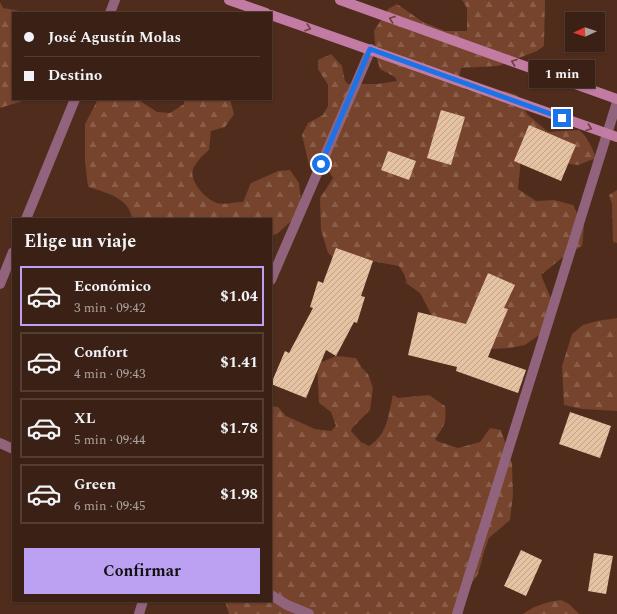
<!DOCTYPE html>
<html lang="es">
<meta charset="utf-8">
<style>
body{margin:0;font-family:Spectral,serif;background:#462e22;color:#f1f3f6;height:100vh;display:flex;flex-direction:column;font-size:15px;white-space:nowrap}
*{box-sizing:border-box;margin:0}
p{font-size:13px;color:#aca3a0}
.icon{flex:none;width:22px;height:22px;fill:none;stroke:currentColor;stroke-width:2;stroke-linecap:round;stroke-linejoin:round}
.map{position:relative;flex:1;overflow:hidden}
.side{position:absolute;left:12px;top:218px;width:260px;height:384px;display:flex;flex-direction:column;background:#3b2115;border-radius:0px;box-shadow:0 1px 3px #0004,0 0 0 1px #543e34}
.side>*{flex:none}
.hud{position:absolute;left:12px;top:12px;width:260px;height:88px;border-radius:0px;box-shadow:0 1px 3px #0004,0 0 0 1px #543e34;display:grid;align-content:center;height:88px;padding:0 12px;background:#3b2115}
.needle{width:26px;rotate:267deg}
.controls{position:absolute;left:565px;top:12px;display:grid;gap:8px}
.controls a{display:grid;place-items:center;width:40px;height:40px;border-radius:0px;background:#3b2115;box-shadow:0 1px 3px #0004,0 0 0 1px #543e34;font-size:20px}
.end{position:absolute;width:18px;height:18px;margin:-9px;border:5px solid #1a73e8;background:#fff;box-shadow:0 0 0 2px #fff}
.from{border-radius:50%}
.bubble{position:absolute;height:28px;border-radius:0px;background:#3b2115;box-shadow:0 1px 3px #0004,0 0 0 1px #543e34;font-size:13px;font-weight:700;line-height:28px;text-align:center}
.hud b{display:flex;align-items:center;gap:14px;height:38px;font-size:15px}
.hud b+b{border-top:1px solid #543e34}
.hud i{width:10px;height:10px;background:#f1f3f6}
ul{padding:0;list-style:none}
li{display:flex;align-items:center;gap:12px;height:60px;margin:0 8px 6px;padding:0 4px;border:2px solid #543e34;border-radius:0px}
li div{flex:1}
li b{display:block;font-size:15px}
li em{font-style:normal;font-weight:700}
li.selected{border-color:#bca0f2}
li>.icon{width:36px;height:36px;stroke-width:1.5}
h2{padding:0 12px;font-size:18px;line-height:48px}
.cta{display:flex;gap:8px;margin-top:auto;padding:8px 12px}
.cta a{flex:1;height:46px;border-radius:0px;background:#bca0f2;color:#111;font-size:16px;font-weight:700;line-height:46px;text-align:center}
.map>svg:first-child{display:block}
.forest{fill:url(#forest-firs)}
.building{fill:url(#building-hatch)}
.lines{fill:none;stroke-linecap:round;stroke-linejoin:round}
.minor{stroke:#91637c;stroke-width:10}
.tertiary{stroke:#91637c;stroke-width:10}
.secondary{stroke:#c27ba3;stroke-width:10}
.oneway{stroke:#6c403e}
.route{stroke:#1a73e8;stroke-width:5}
</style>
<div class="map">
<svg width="617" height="614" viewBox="0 0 617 614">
<defs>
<pattern id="forest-firs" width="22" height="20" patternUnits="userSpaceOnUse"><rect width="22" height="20" fill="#76432c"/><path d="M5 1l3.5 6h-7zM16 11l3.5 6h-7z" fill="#8a5e4a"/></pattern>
<pattern id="building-hatch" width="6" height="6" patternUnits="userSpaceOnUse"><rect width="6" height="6" fill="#e5c2a2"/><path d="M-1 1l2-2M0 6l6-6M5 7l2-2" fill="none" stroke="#bea28a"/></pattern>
</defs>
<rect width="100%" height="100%" fill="#4f2c1c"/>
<g class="forest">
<path d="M462,0H545L544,46L537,51L498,66L461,68L458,81L466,90L490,93L505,91L517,95L527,114L548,132L579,130C587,136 593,149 596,158L578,165L521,158L518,189L536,201L554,200L573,205L584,227L582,246L563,257L541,275L556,310L545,331L525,345L510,348L491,349L475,347L432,316L420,293L403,281L407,283L404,274L399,266L371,261L337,260L328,253L321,230L320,198L333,178L327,168L309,165L302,135L308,123L323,115L328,106V85L318,69V60L331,54L342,66L345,81L348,84H377L397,81L395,77L380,69L376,55L374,31L388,9L397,4L423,22L445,31H467V8Z"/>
<polygon points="0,2 3,8 31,13 13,13 13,99 29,99 0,108"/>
<path d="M98,99H137L157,112L170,113L184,104V99H230L234,114L225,127L211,131L209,150C202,156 197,161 193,169C189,181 206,200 217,203C224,205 235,202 243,202L251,183L278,171L290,170L299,183L302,211L277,234L271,235V219H132C130,198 105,192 88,187L85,162V124Z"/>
<polygon points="617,190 617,243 613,242 612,204 609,195"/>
<polygon points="617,318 617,411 582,409 564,405 562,366 572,334 583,325 597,321"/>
<path d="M336,356L356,358L362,368L368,374L373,388L370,410L353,427L351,431L361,442L369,446C388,434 388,415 393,395L398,398L429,395L445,406C447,421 444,427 435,439L437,441L458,448L480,442L490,428L501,430L512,464L513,495L510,520L489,538L484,552L478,574L469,587L464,600L463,614H229L225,601H271V406L278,407L286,416L315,429L331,431L336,426L331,412L319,403L317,364Z"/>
<path d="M561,600L569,604L579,614H523C535,605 547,602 561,600Z"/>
</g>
<g class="building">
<polygon points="441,110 465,117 451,165 427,158"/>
<polygon points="529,125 576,145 561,181 514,161"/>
<polygon points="388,151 416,161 409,180 381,170"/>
<polygon points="336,248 373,261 361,296 365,297 357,323 354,322 336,356 326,350 306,398 271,384 285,351 289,353 313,308 310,307 318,281 323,283"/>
<polygon points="488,273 515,285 504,308 508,309 488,357 526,370 518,393 456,371 457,367 408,355 418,312 466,324"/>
<polygon points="570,412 611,426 600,458 559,444"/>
<polygon points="521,550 542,560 526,596 504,586"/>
<polygon points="594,553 613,556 606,594 588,591"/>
</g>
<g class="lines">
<g class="minor">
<polyline points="271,280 371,49"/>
<polyline points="0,443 13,449"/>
<polyline points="271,595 287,605 309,614"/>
<polyline points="139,614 143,601"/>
<polyline points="457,614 617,102"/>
</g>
<g class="tertiary">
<polyline points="110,13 115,0"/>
<polyline points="26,219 75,99"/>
<polyline points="0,284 13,252"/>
</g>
<g class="secondary">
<polyline points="229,0 266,13"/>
<polyline points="340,0 617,99"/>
<polyline points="271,15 617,137"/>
</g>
</g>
<defs><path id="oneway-chevron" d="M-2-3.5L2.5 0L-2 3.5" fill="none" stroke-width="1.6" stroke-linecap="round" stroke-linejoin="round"/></defs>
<g class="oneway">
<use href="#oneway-chevron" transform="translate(392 19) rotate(-160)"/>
<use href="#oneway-chevron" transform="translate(308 28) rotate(19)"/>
<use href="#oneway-chevron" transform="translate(514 62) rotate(-160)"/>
<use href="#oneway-chevron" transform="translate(589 128) rotate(20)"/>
</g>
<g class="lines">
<polyline class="route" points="321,164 370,49 562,118"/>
</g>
</svg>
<div class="controls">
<a><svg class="needle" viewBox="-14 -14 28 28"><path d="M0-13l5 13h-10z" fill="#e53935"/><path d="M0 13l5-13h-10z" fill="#aca3a0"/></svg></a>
</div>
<i class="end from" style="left:321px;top:164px"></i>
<i class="end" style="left:562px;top:118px"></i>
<div class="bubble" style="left:529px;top:60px;width:66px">1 min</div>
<div class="hud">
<b><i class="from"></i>José Agustín Molas</b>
<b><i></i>Destino</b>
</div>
<section class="side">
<h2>Elige un viaje</h2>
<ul>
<li class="selected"><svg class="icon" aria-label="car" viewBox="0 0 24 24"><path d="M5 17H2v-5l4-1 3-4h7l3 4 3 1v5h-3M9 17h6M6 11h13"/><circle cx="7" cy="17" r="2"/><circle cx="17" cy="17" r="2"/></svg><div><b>Económico</b><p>3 min · 09:42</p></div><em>$1.04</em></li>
<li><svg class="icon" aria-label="car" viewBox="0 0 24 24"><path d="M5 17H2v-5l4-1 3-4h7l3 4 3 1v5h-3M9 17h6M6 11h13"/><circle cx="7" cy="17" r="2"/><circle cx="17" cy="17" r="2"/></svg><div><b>Confort</b><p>4 min · 09:43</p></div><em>$1.41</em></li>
<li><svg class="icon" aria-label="car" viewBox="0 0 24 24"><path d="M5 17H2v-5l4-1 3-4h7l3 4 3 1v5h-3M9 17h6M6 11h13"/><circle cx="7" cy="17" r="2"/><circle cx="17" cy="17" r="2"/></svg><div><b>XL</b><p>5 min · 09:44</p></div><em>$1.78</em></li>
<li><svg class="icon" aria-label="car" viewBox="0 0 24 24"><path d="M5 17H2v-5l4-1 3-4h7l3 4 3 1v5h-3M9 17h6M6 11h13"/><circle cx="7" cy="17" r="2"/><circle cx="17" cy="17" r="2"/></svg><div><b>Green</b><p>6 min · 09:45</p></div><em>$1.98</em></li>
</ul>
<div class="cta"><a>Confirmar</a></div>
</section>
</div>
